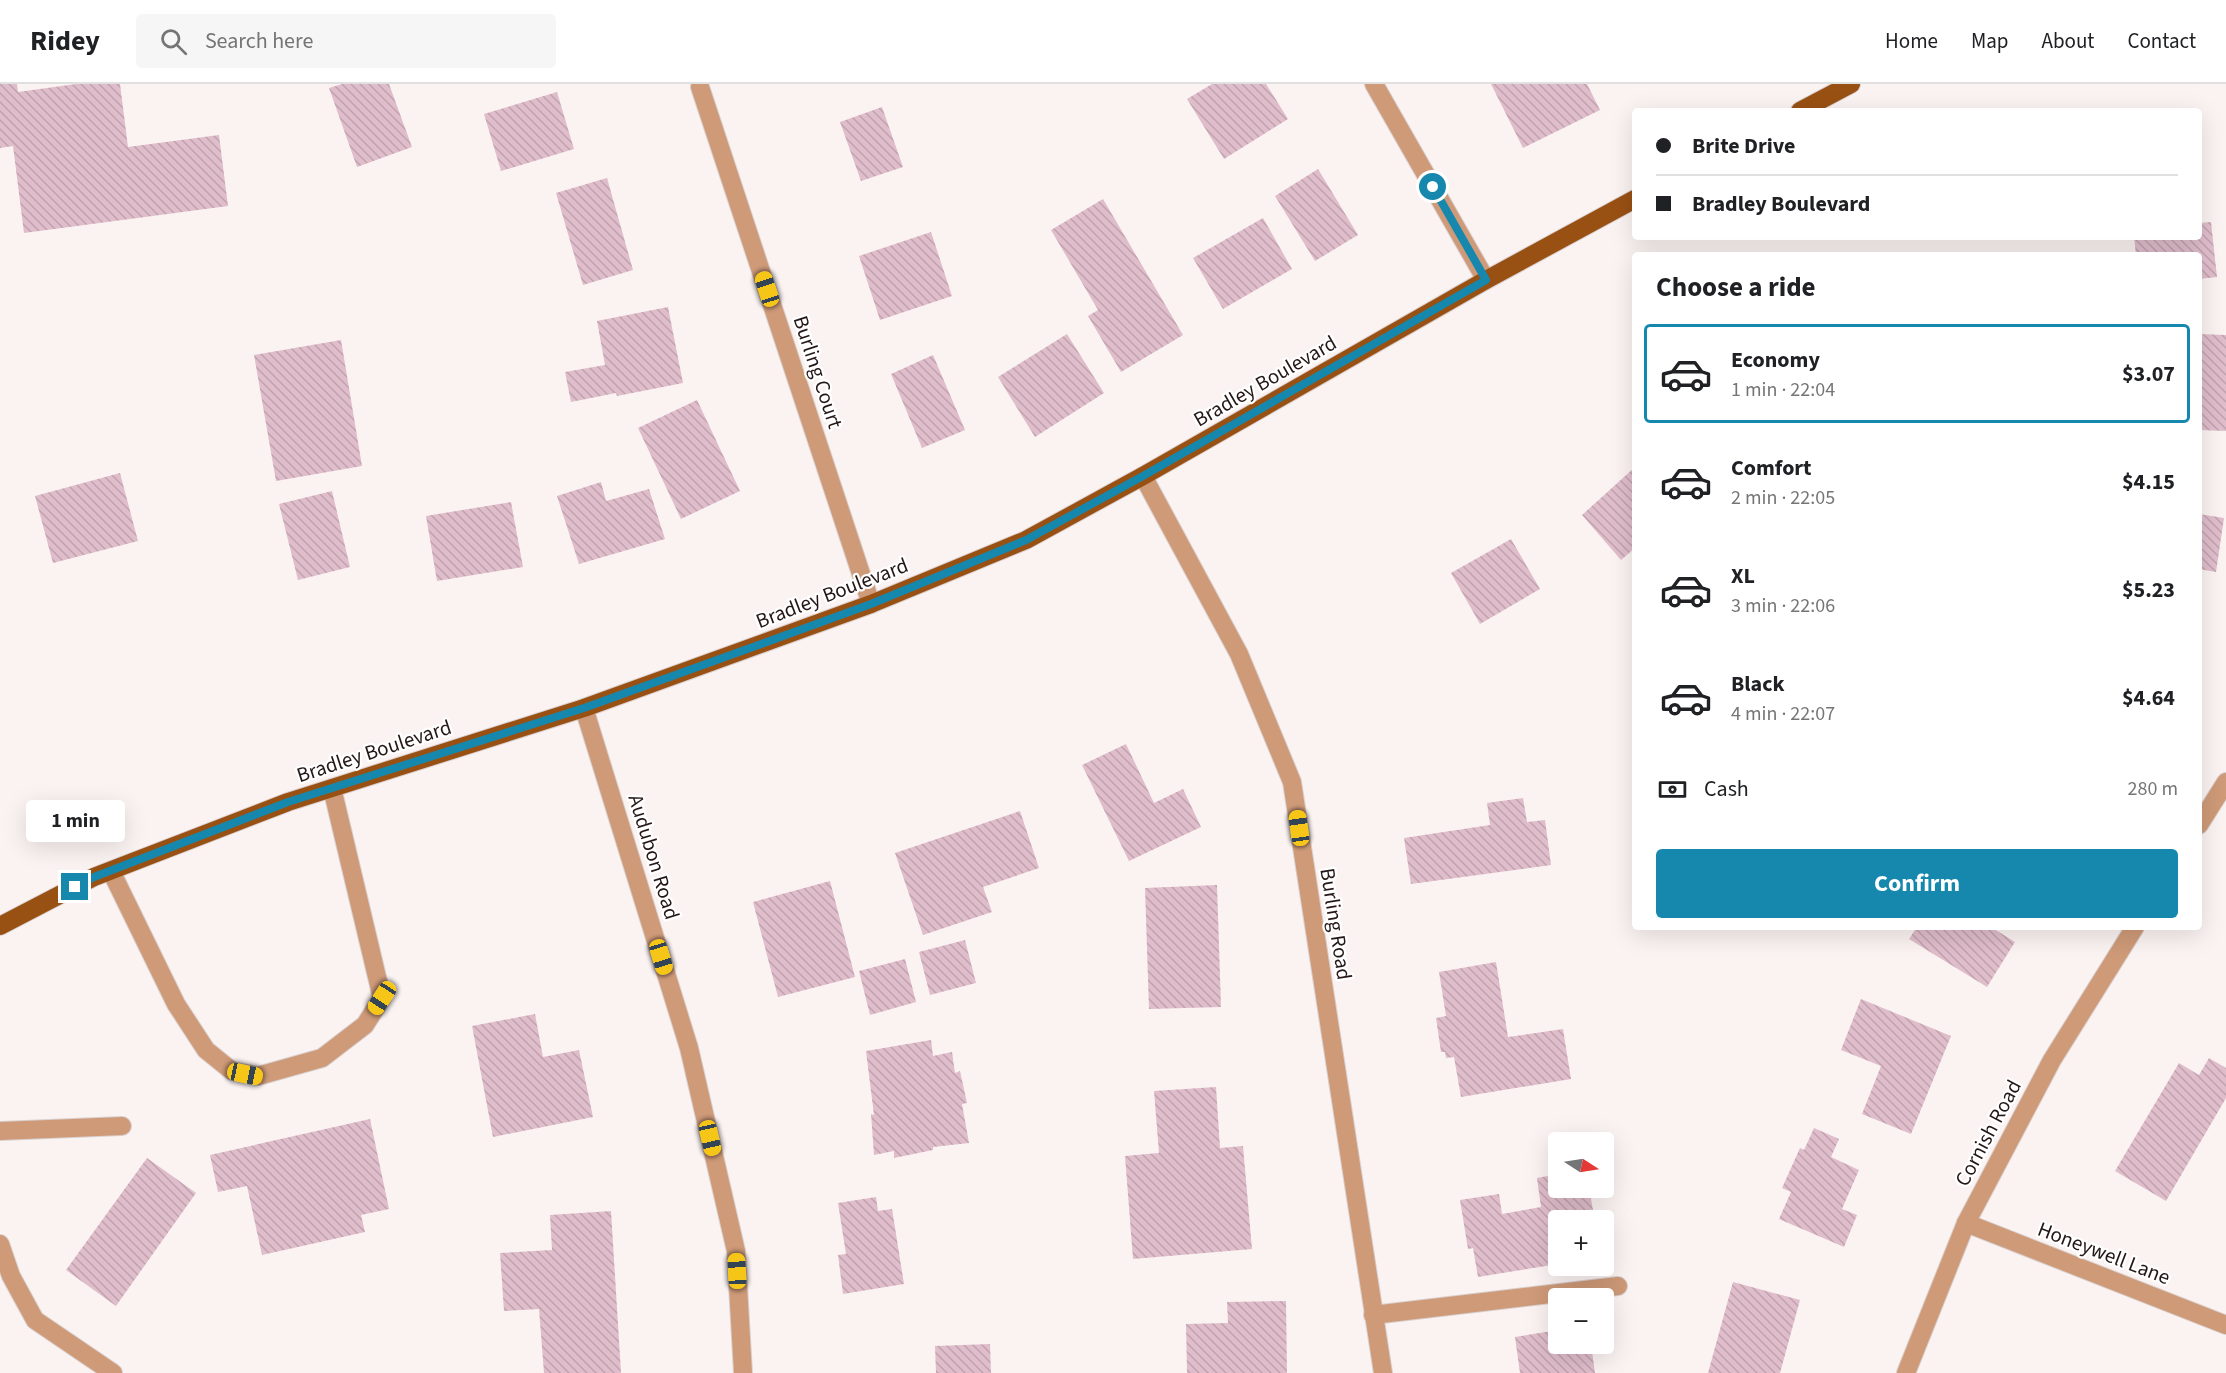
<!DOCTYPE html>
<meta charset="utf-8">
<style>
body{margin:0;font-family:"Source Sans 3",sans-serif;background:#f6f6f6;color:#202124;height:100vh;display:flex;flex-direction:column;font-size:22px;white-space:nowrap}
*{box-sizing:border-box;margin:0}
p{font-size:20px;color:#757577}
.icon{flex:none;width:33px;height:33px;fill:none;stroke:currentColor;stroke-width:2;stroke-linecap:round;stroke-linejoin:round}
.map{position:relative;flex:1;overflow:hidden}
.panel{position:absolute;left:1632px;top:168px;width:570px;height:678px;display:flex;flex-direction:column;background:#fff;border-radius:6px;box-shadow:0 6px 24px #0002}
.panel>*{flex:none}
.banner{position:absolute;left:1632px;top:24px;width:570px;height:132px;border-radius:6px;box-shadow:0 6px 24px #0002;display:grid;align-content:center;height:132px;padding:0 24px;background:#fff}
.needle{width:39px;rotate:102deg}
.controls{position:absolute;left:1548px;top:1048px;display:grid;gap:12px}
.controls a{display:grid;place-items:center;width:66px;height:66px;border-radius:6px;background:#fff;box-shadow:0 6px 24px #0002;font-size:30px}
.end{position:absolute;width:27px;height:27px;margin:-14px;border:8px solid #1788ad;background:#fff;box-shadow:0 0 0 3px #fff}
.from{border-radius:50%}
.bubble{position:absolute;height:42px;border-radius:6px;background:#fff;box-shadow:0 6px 24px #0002;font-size:20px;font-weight:700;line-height:42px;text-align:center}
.car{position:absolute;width:18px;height:36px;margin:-18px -9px;border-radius:8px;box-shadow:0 0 4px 2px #0007;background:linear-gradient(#f5c518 24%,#345 0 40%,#f5c518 0 76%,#345 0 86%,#f5c518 0)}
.banner b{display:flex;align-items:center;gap:21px;height:57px;font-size:22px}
.banner b+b{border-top:2px solid #e0e0e0}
.banner i{width:15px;height:15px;background:#202124}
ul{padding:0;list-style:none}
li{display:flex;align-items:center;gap:18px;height:99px;margin:0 12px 9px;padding:0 12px;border:3px solid transparent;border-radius:6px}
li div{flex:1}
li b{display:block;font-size:22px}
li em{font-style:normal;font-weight:700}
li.active{border-color:#1788ad}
li>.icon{width:54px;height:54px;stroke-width:1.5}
h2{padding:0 24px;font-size:27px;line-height:72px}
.pay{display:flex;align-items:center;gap:15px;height:66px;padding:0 24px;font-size:22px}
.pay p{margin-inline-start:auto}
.cta{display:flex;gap:12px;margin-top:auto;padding:12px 24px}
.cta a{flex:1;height:69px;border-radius:6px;background:#1788ad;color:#fff;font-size:24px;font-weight:700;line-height:69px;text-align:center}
header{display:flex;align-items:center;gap:36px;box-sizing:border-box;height:84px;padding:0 30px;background:#fff;border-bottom:2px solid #e0e0e0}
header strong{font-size:28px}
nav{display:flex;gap:33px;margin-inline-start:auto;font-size:21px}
.search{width:420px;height:54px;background:#f6f6f6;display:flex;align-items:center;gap:15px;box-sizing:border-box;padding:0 21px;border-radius:6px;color:#757577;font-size:22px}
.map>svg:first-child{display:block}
.building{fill:url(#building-back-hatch)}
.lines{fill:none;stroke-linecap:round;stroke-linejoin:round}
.minor-casing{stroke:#d9d0cf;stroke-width:20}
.major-casing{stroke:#d9d0cf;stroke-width:20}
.minor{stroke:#ce9a78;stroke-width:18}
.major{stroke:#995013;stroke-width:18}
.route{stroke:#1788ad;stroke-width:8}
.labels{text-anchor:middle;stroke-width:4.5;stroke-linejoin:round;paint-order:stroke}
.street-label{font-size:21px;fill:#241716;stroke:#fff}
</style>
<header>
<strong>Ridey</strong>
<div class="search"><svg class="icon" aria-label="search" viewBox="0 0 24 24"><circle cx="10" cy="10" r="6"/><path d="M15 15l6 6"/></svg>Search here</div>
<nav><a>Home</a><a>Map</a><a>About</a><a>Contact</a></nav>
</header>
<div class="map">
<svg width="2226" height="1289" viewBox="0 0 2226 1289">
<defs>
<pattern id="building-back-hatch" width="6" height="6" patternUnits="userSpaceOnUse" patternTransform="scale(1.5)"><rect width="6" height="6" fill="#e0bdcb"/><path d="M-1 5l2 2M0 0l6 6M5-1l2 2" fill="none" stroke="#c0a2ae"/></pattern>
</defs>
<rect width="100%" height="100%" fill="#fbf3f2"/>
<g class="building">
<polygon points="0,0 17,0 18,8 76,0 120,0 128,63 219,51 228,122 24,149 13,62 0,64"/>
<polygon points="342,0 389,0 412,63 357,83 329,4"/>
<polygon points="1212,0 1266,0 1288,35 1224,75 1187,15"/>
<polygon points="1491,0 1587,0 1600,26 1523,64"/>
<polygon points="557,8 574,65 501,87 484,30"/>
<polygon points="882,23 903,83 861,97 840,38"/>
<polygon points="1318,85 1358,151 1315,177 1275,112"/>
<polygon points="607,94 633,186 583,201 556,109"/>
<polygon points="1103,115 1183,251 1121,288 1088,232 1098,226 1051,146"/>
<polygon points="1263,134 1292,185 1223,225 1193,174"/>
<polygon points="2211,138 2217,193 2199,195 2199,171 2136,171 2134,153 2199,153 2199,139"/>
<polygon points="931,148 952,212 880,236 859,172"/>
<polygon points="668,223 683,299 617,312 616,309 571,318 565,288 605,281 597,237"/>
<polygon points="1067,250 1104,309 1035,353 998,293"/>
<polygon points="2199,250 2226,251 2226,347 2199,346"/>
<polygon points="341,256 362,382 276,397 254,271"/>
<polygon points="933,271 965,346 922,364 891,290"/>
<polygon points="697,316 740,407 681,435 638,344"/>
<polygon points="1635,383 1635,464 1621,476 1582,431"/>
<polygon points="120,389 138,457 53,479 35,412"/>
<polygon points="601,398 606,417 649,405 665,455 579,480 557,412"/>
<polygon points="332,407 350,483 298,496 279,420"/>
<polygon points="511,418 523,483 437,497 426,432"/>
<polygon points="2199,430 2224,434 2216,488 2199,485"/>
<polygon points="1511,455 1540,505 1480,540 1451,489"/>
<polygon points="1126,660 1154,719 1183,705 1201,743 1129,777 1082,681"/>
<polygon points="1523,714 1527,738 1545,736 1551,781 1411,800 1404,754 1490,741 1487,719"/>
<polygon points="1020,727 1039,784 983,803 992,828 923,851 895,769"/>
<polygon points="830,797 855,893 778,913 753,818"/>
<polygon points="1217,801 1221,923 1149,925 1145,804"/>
<polygon points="1917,843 1991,843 2015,858 1987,903 1909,855"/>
<polygon points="965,856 976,899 930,911 919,868"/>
<polygon points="905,875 916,918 870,931 859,887"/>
<polygon points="1496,878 1508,953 1563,945 1571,995 1461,1013 1454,973 1446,974 1445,968 1441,968 1436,934 1446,932 1439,888"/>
<polygon points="1861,915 1951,952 1911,1050 1862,1030 1881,982 1841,966"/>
<polygon points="535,930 543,973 579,966 593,1033 493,1053 472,942"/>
<polygon points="931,956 933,972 952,968 955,989 960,987 967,1019 962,1020 969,1059 933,1063 933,1066 894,1074 894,1067 874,1071 871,1030 874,1031 866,967"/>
<polygon points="2209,974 2226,984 2226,1014 2166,1117 2115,1087 2179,979 2199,991"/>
<polygon points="1216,1003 1220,1064 1243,1062 1252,1165 1133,1175 1125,1072 1159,1069 1154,1007"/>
<polygon points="370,1035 389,1125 361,1131 365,1148 262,1171 247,1102 218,1108 210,1071"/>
<polygon points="1814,1044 1839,1055 1831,1073 1859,1086 1842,1125 1857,1131 1844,1163 1779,1135 1791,1108 1782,1104 1800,1064 1804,1066"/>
<polygon points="147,1074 196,1109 116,1222 66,1186"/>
<polygon points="1558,1090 1558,1104 1589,1104 1595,1137 1558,1137 1558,1180 1478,1193 1473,1164 1468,1165 1460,1116 1499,1110 1502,1130 1541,1123 1537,1094"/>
<polygon points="876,1113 878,1127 892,1125 904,1200 843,1210 838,1171 846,1170 838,1119"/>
<polygon points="611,1127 621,1289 544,1289 539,1225 504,1227 500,1169 552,1166 550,1131"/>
<polygon points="1733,1198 1800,1216 1780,1289 1708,1289"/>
<polygon points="1286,1217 1287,1289 1187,1289 1186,1240 1228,1239 1227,1218"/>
<polygon points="1558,1246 1558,1260 1591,1260 1595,1289 1520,1289 1515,1253"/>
<polygon points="990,1260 991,1289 936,1289 935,1262"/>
</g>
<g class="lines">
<defs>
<g id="minor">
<polyline points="1374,0 1486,196"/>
<polyline points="700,3 871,520"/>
<polyline points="1143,392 1239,570 1292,698 1383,1289"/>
<polyline points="584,624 689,964 736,1167 743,1289"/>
<polyline points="2199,741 2226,698"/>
<polyline points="111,787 176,920 206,966 232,987 258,992 322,974 365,941 382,914 332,704"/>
<polyline points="0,1047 122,1042"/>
<polyline points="1966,1139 2226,1241"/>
<polyline points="0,1160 11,1192 35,1236 113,1289"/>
<polyline points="1373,1231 1618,1202"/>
<polyline points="1906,1289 1966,1139 2052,976 2135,843"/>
</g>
<g id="major">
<polyline points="1800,27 1851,0"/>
<polyline points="0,842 94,793 288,718 584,624 871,520 1026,456 1143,392 1486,196 1635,115"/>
</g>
</defs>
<use href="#minor" class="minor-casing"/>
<use href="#major" class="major-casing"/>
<use href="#minor" class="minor"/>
<use href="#major" class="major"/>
</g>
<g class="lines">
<polyline class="route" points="75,803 94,793 288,718 584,624 739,568 871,520 1026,456 1143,392 1486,196 1433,103"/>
</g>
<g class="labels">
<g class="street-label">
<text transform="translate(818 288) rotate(72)" y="7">Burling Court</text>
<text transform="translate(1265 297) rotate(-30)" y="7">Bradley Boulevard</text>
<text transform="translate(832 509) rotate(-21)" y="7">Bradley Boulevard</text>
<text transform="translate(374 667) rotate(-18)" y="7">Bradley Boulevard</text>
<text transform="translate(654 773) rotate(73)" y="7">Audubon Road</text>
<text transform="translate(1336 840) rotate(81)" y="7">Burling Road</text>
<text transform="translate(1988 1049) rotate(-62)" y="7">Cornish Road</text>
<text transform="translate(2104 1169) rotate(21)" y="7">Honeywell Lane</text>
</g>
</g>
</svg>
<div class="controls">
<a><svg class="needle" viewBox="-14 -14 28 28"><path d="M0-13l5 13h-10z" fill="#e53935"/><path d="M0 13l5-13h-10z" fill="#757577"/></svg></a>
<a>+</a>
<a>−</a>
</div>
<i class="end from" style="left:1433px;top:103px"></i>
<i class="end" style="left:75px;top:803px"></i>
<div class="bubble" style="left:26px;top:716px;width:99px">1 min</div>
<i class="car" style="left:767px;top:205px;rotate:342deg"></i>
<i class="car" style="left:1299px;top:744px;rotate:352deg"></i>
<i class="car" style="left:661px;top:873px;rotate:163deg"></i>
<i class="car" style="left:382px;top:914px;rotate:213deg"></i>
<i class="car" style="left:245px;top:990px;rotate:102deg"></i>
<i class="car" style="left:710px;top:1054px;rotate:167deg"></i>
<i class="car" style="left:737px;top:1187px;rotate:357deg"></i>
<div class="banner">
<b><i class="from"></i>Brite Drive</b>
<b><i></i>Bradley Boulevard</b>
</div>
<section class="panel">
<h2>Choose a ride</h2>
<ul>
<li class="active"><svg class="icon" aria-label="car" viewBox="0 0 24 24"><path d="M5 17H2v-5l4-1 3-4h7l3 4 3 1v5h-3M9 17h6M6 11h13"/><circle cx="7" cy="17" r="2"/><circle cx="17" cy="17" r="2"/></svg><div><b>Economy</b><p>1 min · 22:04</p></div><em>$3.07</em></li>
<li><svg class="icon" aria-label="car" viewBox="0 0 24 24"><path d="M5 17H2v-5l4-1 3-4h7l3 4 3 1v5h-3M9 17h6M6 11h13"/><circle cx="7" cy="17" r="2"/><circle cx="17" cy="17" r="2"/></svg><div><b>Comfort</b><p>2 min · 22:05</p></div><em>$4.15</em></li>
<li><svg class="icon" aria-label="car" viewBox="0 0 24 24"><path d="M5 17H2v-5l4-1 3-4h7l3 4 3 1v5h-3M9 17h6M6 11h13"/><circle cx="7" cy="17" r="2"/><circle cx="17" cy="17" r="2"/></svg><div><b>XL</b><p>3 min · 22:06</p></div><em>$5.23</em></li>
<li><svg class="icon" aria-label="car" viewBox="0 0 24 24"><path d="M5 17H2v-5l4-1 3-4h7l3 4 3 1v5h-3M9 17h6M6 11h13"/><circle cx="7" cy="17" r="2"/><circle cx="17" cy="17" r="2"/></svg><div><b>Black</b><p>4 min · 22:07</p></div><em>$4.64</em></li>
</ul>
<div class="pay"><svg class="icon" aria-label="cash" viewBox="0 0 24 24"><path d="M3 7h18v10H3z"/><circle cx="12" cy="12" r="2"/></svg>Cash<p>280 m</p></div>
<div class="cta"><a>Confirm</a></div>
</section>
</div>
